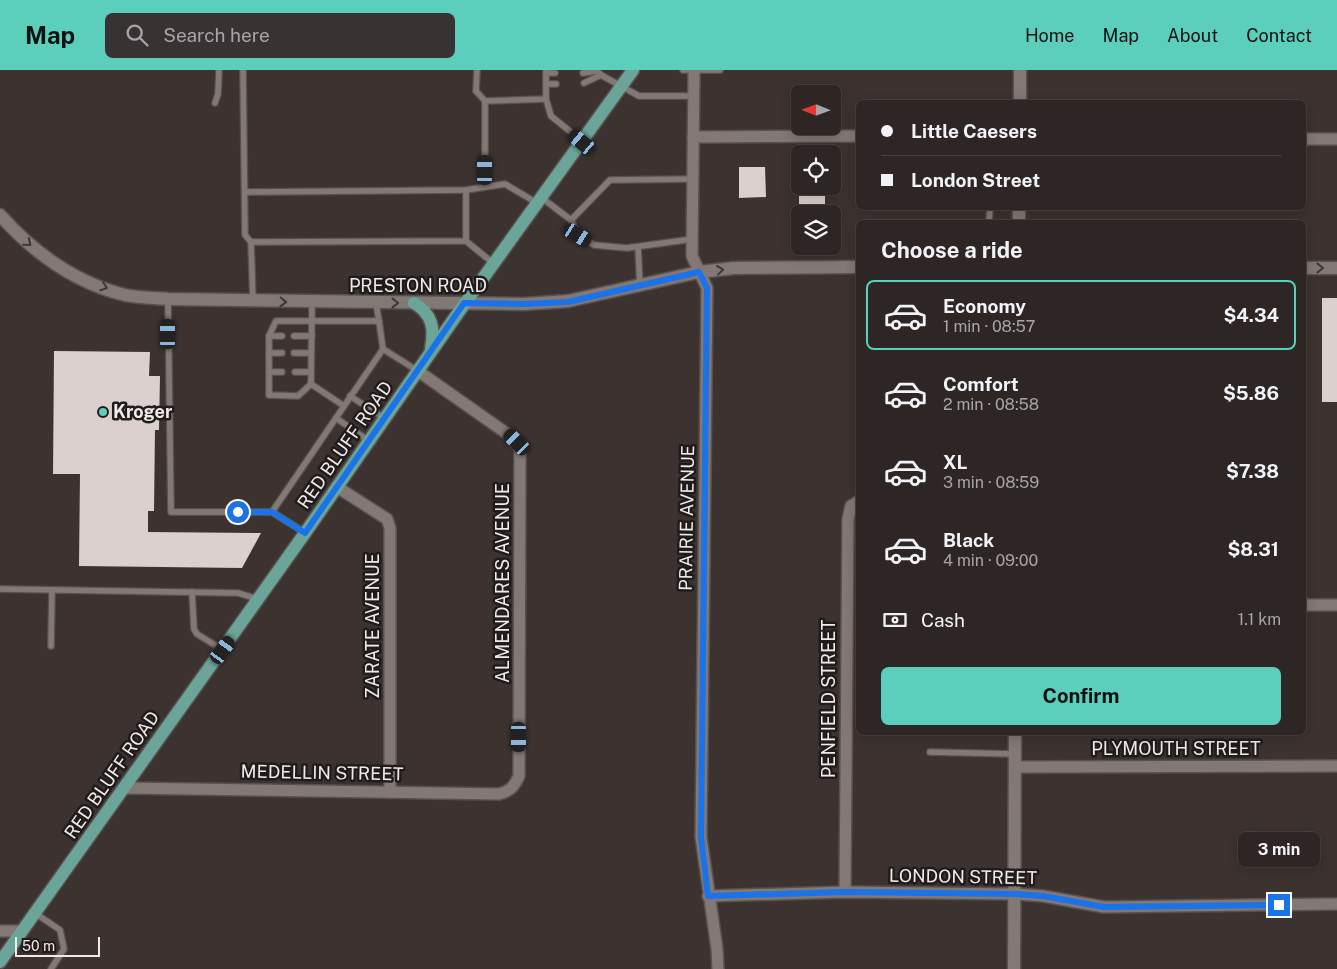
<!DOCTYPE html>
<meta charset="utf-8">
<style>
body{margin:0;font-family:"Public Sans",sans-serif;background:#393232;color:#f1f3f6;height:100vh;display:flex;flex-direction:column;font-size:19px;white-space:nowrap}
*{box-sizing:border-box;margin:0}
p{font-size:16px;color:#a7a5a7}
.icon{flex:none;width:28px;height:28px;fill:none;stroke:currentColor;stroke-width:2;stroke-linecap:round;stroke-linejoin:round}
.map{position:relative;flex:1;overflow:hidden}
.side{position:absolute;left:856px;top:150px;width:450px;height:515px;display:flex;flex-direction:column;background:#2d2625;border-radius:8px;box-shadow:0 2px 12px #0003,0 0 0 1px #484342}
.side>*{flex:none}
.banner{position:absolute;left:856px;top:30px;width:450px;height:110px;border-radius:8px;box-shadow:0 2px 12px #0003,0 0 0 1px #484342;display:grid;align-content:center;height:110px;padding:0 25px;background:#2d2625}
.needle{width:32px;rotate:271deg}
.controls{position:absolute;left:791px;top:15px;display:grid;gap:10px}
.controls a{display:grid;place-items:center;width:50px;height:50px;border-radius:8px;background:#2d2625;box-shadow:0 2px 12px #0003,0 0 0 1px #484342;font-size:25px}
.scale{position:absolute;left:15px;bottom:12px;width:85px;box-sizing:border-box;padding-left:5px;border:2px solid #f0eae9;border-top:0;font-size:14px;line-height:18px;white-space:nowrap;color:#f0eae9;-webkit-text-stroke:4px #201c1b;paint-order:stroke}
.end{position:absolute;width:22px;height:22px;margin:-11px;border:6px solid #1a73e8;background:#fff;box-shadow:0 0 0 2px #fff}
.from{border-radius:50%}
.bubble{position:absolute;height:35px;border-radius:8px;background:#2d2625;box-shadow:0 2px 12px #0003,0 0 0 1px #484342;font-size:16px;font-weight:700;line-height:35px;text-align:center}
.car{position:absolute;width:15px;height:30px;margin:-15px -8px;border-radius:6px;box-shadow:0 0 4px 1px #0007;background:linear-gradient(#222 24%,#8ab4d8 0 40%,#222 0 76%,#8ab4d8 0 86%,#222 0)}
.banner b{display:flex;align-items:center;gap:18px;height:48px;font-size:19px}
.banner b+b{border-top:1px solid #484342}
.banner i{width:12px;height:12px;background:#f1f3f6}
ul{padding:0;list-style:none}
li{display:flex;align-items:center;gap:15px;height:70px;margin:0 10px 8px;padding:0 15px;border:2px solid transparent;border-radius:8px}
li div{flex:1}
li b{display:block;font-size:19px}
li em{font-style:normal;font-weight:700}
li.on{border-color:#5bcebc}
li>.icon{width:45px;height:45px;stroke-width:1.5}
h2{padding:0 25px;font-size:22px;line-height:60px}
.pay{display:flex;align-items:center;gap:12px;height:55px;padding:0 25px;font-size:19px}
.pay p{margin-inline-start:auto}
.cta{display:flex;gap:10px;margin-top:auto;padding:10px 25px}
.cta a{flex:1;height:58px;border-radius:8px;background:#5bcebc;color:#111;font-size:20px;font-weight:700;line-height:58px;text-align:center}
header{display:flex;align-items:center;gap:30px;box-sizing:border-box;height:70px;padding:0 25px;background:#5bcebc;color:#111}
header strong{font-size:24px}
nav{display:flex;gap:28px;margin-inline-start:auto;font-size:18px}
.search{width:350px;height:45px;background:#393232;display:flex;align-items:center;gap:12px;box-sizing:border-box;padding:0 18px;border-radius:8px;color:#a7a5a7;font-size:19px}
.map>svg:first-child{display:block}
.building{fill:#dbd0ce}
.lines{fill:none;stroke-linecap:round;stroke-linejoin:round}
.lane-casing{stroke:#58514f;stroke-width:8}
.street-casing{stroke:#58514f;stroke-width:14}
.secondary-casing{stroke:#58514f;stroke-width:15}
.primary-casing{stroke:#58514f;stroke-width:15}
.lane{stroke:#827876;stroke-width:5.5}
.street{stroke:#827876;stroke-width:11}
.secondary{stroke:#827876;stroke-width:12}
.primary{stroke:#6ba59a;stroke-width:12}
.oneway{stroke:#3d3836}
.route{stroke:#1a73e8;stroke-width:6}
.poi-dot{fill:#5bcebc;stroke:#201c1b;stroke-width:2}
.labels{text-anchor:middle;stroke-width:5;stroke-linejoin:round;paint-order:stroke}
.street-label{font-size:18px;fill:#f0eae9;stroke:#201c1b}
.poi-label{font-size:18px;font-weight:bold;fill:#f0eae9;stroke:#201c1b;text-anchor:start}
</style>
<header>
<strong>Map</strong>
<div class="search"><svg class="icon" aria-label="search" viewBox="0 0 24 24"><circle cx="10" cy="10" r="6"/><path d="M15 15l6 6"/></svg>Search here</div>
<nav><a>Home</a><a>Map</a><a>About</a><a>Contact</a></nav>
</header>
<div class="map">
<svg width="1337" height="899" viewBox="0 0 1337 899">
<rect width="100%" height="100%" fill="#3c3331"/>
<g class="building">
<polygon points="739,97 765,97 766,127 739,128"/>
<rect x="799" y="116" width="26" height="24"/>
<rect x="1322" y="228" width="15" height="104"/>
<polygon points="54,281 150,282 149,306 160,306 159,360 155,360 154,441 148,441 148,462 261,463 242,498 79,496 80,404 53,404"/>
</g>
<g class="lines">
<defs>
<g id="lane">
<polyline points="243,0 245,165 251,172 253,231"/>
<polyline points="477,0 476,21 485,31"/>
<polyline points="596,0 601,5 639,26 694,26"/>
<polyline points="683,0 720,0"/>
<polyline points="546,3 555,3"/>
<polyline points="583,3 597,1"/>
<polyline points="584,13 601,5"/>
<polyline points="546,14 556,14"/>
<polyline points="546,29 551,46 582,71"/>
<polyline points="215,33 218,24 219,0"/>
<polyline points="485,117 485,31 546,29 546,0"/>
<polyline points="245,122 466,120 505,114 537,133"/>
<polyline points="542,128 571,150 578,165 594,175 627,178 693,169"/>
<polyline points="571,150 610,110 693,109"/>
<polyline points="989,152 990,138"/>
<polyline points="466,171 493,193"/>
<polyline points="251,172 466,171 466,120"/>
<polyline points="638,177 640,216"/>
<polyline points="168,229 171,442 272,442 383,279"/>
<polyline points="312,233 311,314 344,336"/>
<polyline points="376,233 379,251"/>
<polyline points="269,266 282,266"/>
<polyline points="294,266 312,266"/>
<polyline points="269,283 282,283"/>
<polyline points="294,283 311,283"/>
<polyline points="269,302 282,302"/>
<polyline points="295,302 311,302"/>
<polyline points="311,314 298,326 269,325 269,266 276,251 379,251 383,279 418,301"/>
<polyline points="350,326 384,348"/>
<polyline points="336,348 369,371"/>
<polyline points="272,442 304,462"/>
<polyline points="0,519 238,523 258,529"/>
<polyline points="192,522 194,559 197,564 223,580"/>
<polyline points="51,576 52,520"/>
<polyline points="930,682 1015,684"/>
<polyline points="35,843 60,860 64,879 51,899"/>
</g>
<g id="street">
<polyline points="694,0 692,186 707,218 701,767 717,879 718,899"/>
<polyline points="693,67 859,66"/>
<polyline points="1304,69 1337,69"/>
<polyline points="337,417 387,449 390,458 390,722"/>
<polyline points="1304,535 1337,535"/>
<polyline points="1015,697 1337,696"/>
<path d="M125,718L499,724C510,721 514,717 519,706L520,379L509,365L418,301"/>
<polyline points="845,822 848,449 851,436 859,431"/>
<polyline points="708,826 845,822 1015,824 1043,826 1104,837 1337,834"/>
<polyline points="0,861 22,861"/>
</g>
<g id="secondary">
<polyline points="1020,32 1020,0"/>
<path d="M0,145C34,183 75,213 125,225C139,228 154,228 168,229L524,234L568,231L699,202L734,198L859,197"/>
<polyline points="1019,152 1019,138"/>
<polyline points="1304,198 1337,198"/>
<polyline points="1014,899 1015,662"/>
</g>
<g id="primary">
<path d="M414,233C432,244 435,258 431,278"/>
<polyline points="0,892 305,463 458,243 633,0"/>
</g>
</defs>
<use href="#lane" class="lane-casing"/>
<use href="#street" class="street-casing"/>
<use href="#secondary" class="secondary-casing"/>
<use href="#primary" class="primary-casing"/>
<use href="#lane" class="lane"/>
<use href="#street" class="street"/>
<use href="#secondary" class="secondary"/>
<use href="#primary" class="primary"/>
</g>
<defs><path id="oneway-chevron" d="M-2-3.5L2.5 0L-2 3.5" fill="none" stroke-width="1.6" stroke-linecap="round" stroke-linejoin="round" transform="scale(1.25)"/></defs>
<g class="oneway">
<use href="#oneway-chevron" transform="translate(28 173) rotate(39)"/>
<use href="#oneway-chevron" transform="translate(1320 198)"/>
<use href="#oneway-chevron" transform="translate(720 200) rotate(-7)"/>
<use href="#oneway-chevron" transform="translate(104 217) rotate(19)"/>
<use href="#oneway-chevron" transform="translate(283 232) rotate(2)"/>
<use href="#oneway-chevron" transform="translate(395 233)"/>
</g>
<g class="lines">
<polyline class="route" points="238,442 272,442 305,463 464,233 524,234 568,232 699,202 707,218 701,767 708,826 845,822 1015,824 1043,826 1104,837 1279,835"/>
</g>
<circle class="poi-dot" cx="103" cy="342" r="5"/>
<g class="labels">
<g class="street-label">
<text x="418" y="222">PRESTON ROAD</text>
<text transform="translate(345 375) rotate(-55)" y="6">RED BLUFF ROAD</text>
<text transform="translate(687 448) rotate(-89)" y="6">PRAIRIE AVENUE</text>
<text transform="translate(503 513) rotate(-90)" y="6">ALMENDARES AVENUE</text>
<text transform="translate(373 556) rotate(-90)" y="6">ZARATE AVENUE</text>
<text transform="translate(829 629) rotate(-90)" y="6">PENFIELD STREET</text>
<text x="1176" y="685">PLYMOUTH STREET</text>
<text transform="translate(322 703) rotate(1)" y="6">MEDELLIN STREET</text>
<text transform="translate(112 705) rotate(-55)" y="6">RED BLUFF ROAD</text>
<text transform="translate(963 807) rotate(1)" y="6">LONDON STREET</text>
</g>
<g class="poi-label">
<text x="113" y="348">Kroger</text>
</g>
</g>
</svg>
<div class="controls">
<a><svg class="needle" viewBox="-14 -14 28 28"><path d="M0-13l5 13h-10z" fill="#e53935"/><path d="M0 13l5-13h-10z" fill="#a7a5a7"/></svg></a>
<a><svg class="icon" aria-label="locate" viewBox="0 0 24 24"><circle cx="12" cy="12" r="6"/><path d="M12 2v4M12 18v4M2 12h4M18 12h4"/></svg></a>
<a><svg class="icon" aria-label="layers" viewBox="0 0 24 24"><path d="M12 4l9 5-9 5-9-5zM3 14l9 5 9-5"/></svg></a>
</div>
<div class="scale">50 m</div>
<i class="end from" style="left:238px;top:442px"></i>
<i class="end" style="left:1279px;top:835px"></i>
<div class="bubble" style="left:1238px;top:762px;width:82px">3 min</div>
<i class="car" style="left:582px;top:72px;rotate:310deg"></i>
<i class="car" style="left:485px;top:100px;rotate:0deg"></i>
<i class="car" style="left:578px;top:165px;rotate:121deg"></i>
<i class="car" style="left:168px;top:264px;rotate:0deg"></i>
<i class="car" style="left:517px;top:372px;rotate:315deg"></i>
<i class="car" style="left:223px;top:580px;rotate:36deg"></i>
<i class="car" style="left:519px;top:667px;rotate:180deg"></i>
<div class="banner">
<b><i class="from"></i>Little Caesers</b>
<b><i></i>London Street</b>
</div>
<section class="side">
<h2>Choose a ride</h2>
<ul>
<li class="on"><svg class="icon" aria-label="car" viewBox="0 0 24 24"><path d="M5 17H2v-5l4-1 3-4h7l3 4 3 1v5h-3M9 17h6M6 11h13"/><circle cx="7" cy="17" r="2"/><circle cx="17" cy="17" r="2"/></svg><div><b>Economy</b><p>1 min · 08:57</p></div><em>$4.34</em></li>
<li><svg class="icon" aria-label="car" viewBox="0 0 24 24"><path d="M5 17H2v-5l4-1 3-4h7l3 4 3 1v5h-3M9 17h6M6 11h13"/><circle cx="7" cy="17" r="2"/><circle cx="17" cy="17" r="2"/></svg><div><b>Comfort</b><p>2 min · 08:58</p></div><em>$5.86</em></li>
<li><svg class="icon" aria-label="car" viewBox="0 0 24 24"><path d="M5 17H2v-5l4-1 3-4h7l3 4 3 1v5h-3M9 17h6M6 11h13"/><circle cx="7" cy="17" r="2"/><circle cx="17" cy="17" r="2"/></svg><div><b>XL</b><p>3 min · 08:59</p></div><em>$7.38</em></li>
<li><svg class="icon" aria-label="car" viewBox="0 0 24 24"><path d="M5 17H2v-5l4-1 3-4h7l3 4 3 1v5h-3M9 17h6M6 11h13"/><circle cx="7" cy="17" r="2"/><circle cx="17" cy="17" r="2"/></svg><div><b>Black</b><p>4 min · 09:00</p></div><em>$8.31</em></li>
</ul>
<div class="pay"><svg class="icon" aria-label="cash" viewBox="0 0 24 24"><path d="M3 7h18v10H3z"/><circle cx="12" cy="12" r="2"/></svg>Cash<p>1.1 km</p></div>
<div class="cta"><a>Confirm</a></div>
</section>
</div>
